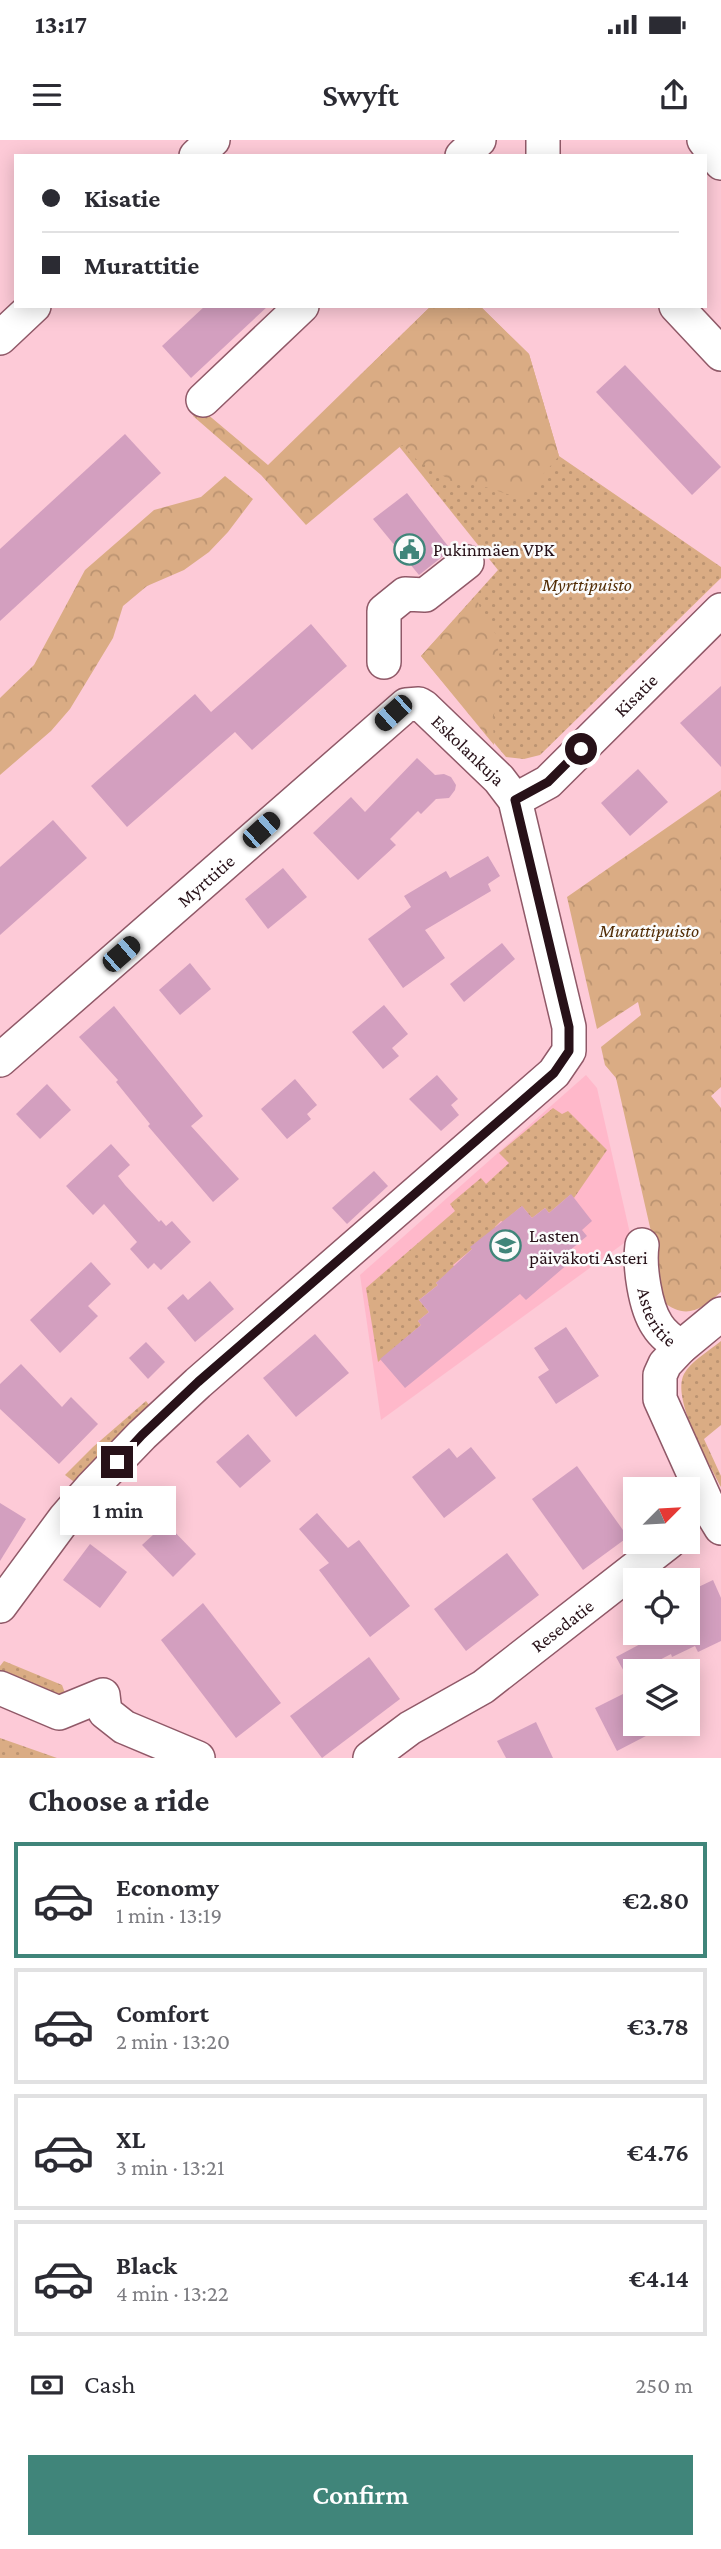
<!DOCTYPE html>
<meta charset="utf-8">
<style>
body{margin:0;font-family:"Crimson Pro",serif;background:#f2f2f3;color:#2b2b33;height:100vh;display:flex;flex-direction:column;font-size:26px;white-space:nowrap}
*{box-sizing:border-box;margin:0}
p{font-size:23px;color:#7c7c81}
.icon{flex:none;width:38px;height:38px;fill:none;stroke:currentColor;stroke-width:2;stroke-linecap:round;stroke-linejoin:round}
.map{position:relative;height:1618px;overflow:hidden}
.sheet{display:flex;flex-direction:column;background:#fff;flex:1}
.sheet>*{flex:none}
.guide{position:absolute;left:14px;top:14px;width:693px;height:154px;border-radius:0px;box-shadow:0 4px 18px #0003;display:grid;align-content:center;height:154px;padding:0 28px;background:#fff}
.needle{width:46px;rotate:66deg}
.buttons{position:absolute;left:623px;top:1337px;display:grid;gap:14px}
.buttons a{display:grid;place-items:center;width:77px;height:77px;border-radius:0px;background:#fff;box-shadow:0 4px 18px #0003;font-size:35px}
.end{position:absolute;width:32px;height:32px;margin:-16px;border:9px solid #271118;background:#fff;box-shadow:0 0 0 4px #fff}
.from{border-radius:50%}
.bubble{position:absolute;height:49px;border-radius:0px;background:#fff;box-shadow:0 4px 18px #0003;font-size:23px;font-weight:600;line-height:49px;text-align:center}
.car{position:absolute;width:21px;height:42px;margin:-21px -10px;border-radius:9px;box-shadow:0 0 5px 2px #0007;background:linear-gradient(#222 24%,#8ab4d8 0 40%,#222 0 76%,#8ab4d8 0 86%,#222 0)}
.guide b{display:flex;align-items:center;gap:24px;height:66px;font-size:26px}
.guide b+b{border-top:2px solid #e1e1e2}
.guide i{width:18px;height:18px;background:#2b2b33}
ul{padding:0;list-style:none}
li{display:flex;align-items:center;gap:21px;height:116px;margin:0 14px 10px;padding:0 14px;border:4px solid #e1e1e2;border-radius:0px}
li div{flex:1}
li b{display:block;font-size:26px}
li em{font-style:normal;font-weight:600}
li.selected{border-color:#40857a}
li>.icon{width:63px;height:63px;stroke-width:1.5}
h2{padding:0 28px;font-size:32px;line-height:84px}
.pay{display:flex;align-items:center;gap:18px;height:77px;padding:0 28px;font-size:26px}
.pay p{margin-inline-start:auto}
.cta{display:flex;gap:14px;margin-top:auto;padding:14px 28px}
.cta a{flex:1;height:80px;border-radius:0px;background:#40857a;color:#fff;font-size:28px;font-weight:600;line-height:80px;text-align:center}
.status{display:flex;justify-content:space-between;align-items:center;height:49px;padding:0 35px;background:#fff;direction:ltr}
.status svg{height:19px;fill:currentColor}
header{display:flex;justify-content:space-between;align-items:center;height:91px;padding:0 28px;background:#fff;font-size:32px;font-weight:600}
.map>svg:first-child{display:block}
.built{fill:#ffb8ca}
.grass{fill:url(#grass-dots)}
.forest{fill:url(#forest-crowns)}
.building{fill:#d39fbf}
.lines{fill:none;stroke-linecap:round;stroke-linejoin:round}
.minor-casing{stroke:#905968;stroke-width:36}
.minor{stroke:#fff;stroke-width:33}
.route{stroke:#271118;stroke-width:9}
.labels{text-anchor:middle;stroke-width:5;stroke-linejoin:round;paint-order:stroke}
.poi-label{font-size:19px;fill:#271118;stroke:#fbfbfb;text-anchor:start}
.park-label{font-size:19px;font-style:italic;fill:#522d06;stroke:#fbfbfb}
.street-label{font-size:19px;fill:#271118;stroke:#fbfbfb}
</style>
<div class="status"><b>13:17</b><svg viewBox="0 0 49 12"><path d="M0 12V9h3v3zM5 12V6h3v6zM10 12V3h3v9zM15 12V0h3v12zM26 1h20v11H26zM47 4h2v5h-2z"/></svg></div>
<header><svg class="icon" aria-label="menu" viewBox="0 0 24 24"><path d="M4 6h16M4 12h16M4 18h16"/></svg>Swyft<svg class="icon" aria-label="share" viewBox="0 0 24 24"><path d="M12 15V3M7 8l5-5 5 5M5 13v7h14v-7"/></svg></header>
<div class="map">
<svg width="721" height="1618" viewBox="0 0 721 1618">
<defs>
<pattern id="grass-dots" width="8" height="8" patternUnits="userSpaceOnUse" patternTransform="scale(1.75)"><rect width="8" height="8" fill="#daac84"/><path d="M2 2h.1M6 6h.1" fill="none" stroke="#bb9371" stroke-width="1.8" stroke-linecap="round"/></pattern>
<pattern id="forest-crowns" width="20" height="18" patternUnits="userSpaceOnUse" patternTransform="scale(1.75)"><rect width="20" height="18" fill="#daac84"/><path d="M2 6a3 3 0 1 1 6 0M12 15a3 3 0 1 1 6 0" fill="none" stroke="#bb9371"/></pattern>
</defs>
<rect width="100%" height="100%" fill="#fdcad7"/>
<polygon class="built" points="586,935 597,948 631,1098 381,1280 360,1135"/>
<g class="grass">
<polygon points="431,166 480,166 529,214 559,316 721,427 721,438 540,615 524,619 506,617 421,516 498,430 350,245"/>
<polygon points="553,968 562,974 568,971 607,1010 574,1058 570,1055 549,1073 545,1068 532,1078 522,1066 503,1082 501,1081 495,1087 505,1100 472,1109 453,1125 463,1138 443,1137 436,1143 438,1145 419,1160 429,1172 418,1181 421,1185 378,1222 366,1148 455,1071 450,1064 481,1038 486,1044 509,1023 499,1013"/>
<path d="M721,1201V1285L704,1299L721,1336V1347C709,1323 671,1259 684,1234C691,1221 709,1211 721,1201Z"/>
<polygon points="146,1261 152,1269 81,1344 73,1341 65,1335 93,1307"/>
<polygon points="4,1521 62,1545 65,1553 58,1559 0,1536 0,1526"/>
<polygon points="0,1598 57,1618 0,1618"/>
</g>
<g class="forest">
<polygon points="431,166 480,166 529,214 559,316 522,359 473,343 457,344 418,321 402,305 306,385 261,335 193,276 200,268 268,325"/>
<polygon points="225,336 253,359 228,392 209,412 184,430 147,446 123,466 113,498 70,569 51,591 0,635 0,558 34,525 85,430 154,370 201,357"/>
<polygon points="476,456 480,468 495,493 498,509 500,545 493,580 494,605 421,516"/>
<path d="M721,650V947L711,956L721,968V1152C700,1170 686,1181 661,1160L652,1096L616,938L605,925L601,907L641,875L638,862L597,889L567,757Z"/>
</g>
<g class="building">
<polygon points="205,166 268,166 191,238 162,206"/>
<polygon points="625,225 721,327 692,355 596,252"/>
<polygon points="125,294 161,333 0,481 0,409"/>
<polygon points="407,353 451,410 419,435 373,379"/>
<polygon points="311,484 347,526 252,610 235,592 127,687 91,646 195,554 211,572"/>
<polygon points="721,546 721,627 680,583"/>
<polygon points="417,618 435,635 444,634 451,637 456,645 455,650 449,658 436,659 421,674 418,671 390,699 396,705 358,740 313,693 351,657 365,672"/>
<polygon points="638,629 668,662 630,696 601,663"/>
<polygon points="53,680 87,718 0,795 0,727"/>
<polygon points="488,716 500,736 488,744 491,751 425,790 445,818 403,848 368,799 411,767 404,756 446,731 450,738"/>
<polygon points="283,728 307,757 268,789 245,759"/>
<polygon points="502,803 515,819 464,862 450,844"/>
<polygon points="190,823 211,849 180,875 159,850"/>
<polygon points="384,865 408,894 392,908 399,916 383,929 352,892"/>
<polygon points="114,866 203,976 191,986 239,1039 213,1062 148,986 150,984 116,942 118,940 79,897"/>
<polygon points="437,935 458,959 451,965 459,975 441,991 409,959"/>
<polygon points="295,939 317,965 307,974 311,979 287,999 261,969"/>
<polygon points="47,944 71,970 40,999 16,974"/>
<polygon points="111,1004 130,1025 118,1036 125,1045 159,1082 161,1080 166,1086 172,1081 191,1102 161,1130 154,1123 148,1129 130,1109 137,1102 104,1064 93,1075 66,1046"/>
<polygon points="374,1031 388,1046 347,1084 332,1068"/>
<polygon points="571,1054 592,1081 582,1090 587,1096 563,1116 569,1123 526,1160 520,1154 405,1248 380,1219 421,1185 418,1181 429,1172 419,1160 438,1145 436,1143 472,1109 470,1107 522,1066 532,1078 545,1068 549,1073"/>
<polygon points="91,1122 111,1144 88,1166 98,1176 60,1213 30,1180"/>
<polygon points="210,1141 234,1169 195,1202 167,1168 183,1154 188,1160"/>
<polygon points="566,1187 599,1236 556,1264 538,1237 549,1230 534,1208"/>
<polygon points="315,1194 349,1233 296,1277 263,1238"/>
<polygon points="146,1202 165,1222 148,1239 129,1218"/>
<polygon points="21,1224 62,1267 71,1257 98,1284 59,1324 0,1269 0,1244"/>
<polygon points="248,1294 271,1321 240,1348 216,1322"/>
<polygon points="471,1307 496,1338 444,1378 412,1337 449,1308 457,1318"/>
<polygon points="577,1326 628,1397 583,1430 532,1359"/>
<polygon points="0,1363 26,1379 0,1421"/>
<polygon points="317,1373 348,1408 359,1400 410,1466 370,1497 319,1430 329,1423 299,1389"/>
<polygon points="166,1383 196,1414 173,1437 142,1405"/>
<polygon points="90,1404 127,1432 100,1468 63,1440"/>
<polygon points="507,1413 539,1455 466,1511 434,1469"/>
<polygon points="713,1440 721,1458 721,1501 698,1512 695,1506 672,1517 671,1514 627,1537 616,1517 661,1493 688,1493 688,1452"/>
<polygon points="203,1463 281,1563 236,1598 161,1500"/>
<polygon points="369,1517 400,1559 322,1618 290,1576"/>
<polygon points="635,1548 635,1584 669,1584 617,1611 595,1568"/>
<polygon points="536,1582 553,1618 506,1618 497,1601"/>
</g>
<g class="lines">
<defs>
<g id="minor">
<polyline points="704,0 721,23"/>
<polyline points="196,16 213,0"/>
<polyline points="462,16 479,0"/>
<polyline points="543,16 543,0"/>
<polyline points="676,166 721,214"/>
<polyline points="0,198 34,166"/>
<polyline points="203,260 302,166"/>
<polyline points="384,522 384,471 405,454 425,455 467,422"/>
<path id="s1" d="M515,660L548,642L721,470"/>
<path id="s2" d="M0,920L406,565L419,564L424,567L499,639L515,660L569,887V911L554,933L198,1243L142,1295L91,1348L65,1378L0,1466"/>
<path id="s3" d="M642,1105C639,1126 645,1167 657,1185C663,1195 672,1201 681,1207L665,1224L660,1235V1259L710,1370L721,1388"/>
<polyline points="681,1207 721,1174"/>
<polyline points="0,1548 59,1573 103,1555 105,1572 124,1587 198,1618"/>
<path id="s4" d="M370,1618L410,1588L483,1547L669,1402"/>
</g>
</defs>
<use href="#minor" class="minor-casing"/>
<use href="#minor" class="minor"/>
</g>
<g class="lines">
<polyline class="route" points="117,1322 142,1295 198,1242 554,933 569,911 569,887 515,660 548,642 581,609"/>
</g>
<defs>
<symbol id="civic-ring" viewBox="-11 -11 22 22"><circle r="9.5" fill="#fbfbfb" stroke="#40857a" stroke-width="1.5"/><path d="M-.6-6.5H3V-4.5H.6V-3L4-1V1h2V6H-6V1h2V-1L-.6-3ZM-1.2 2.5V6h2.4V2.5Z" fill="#40857a"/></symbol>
<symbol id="school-ring" viewBox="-11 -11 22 22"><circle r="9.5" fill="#fbfbfb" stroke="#40857a" stroke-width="1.5"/><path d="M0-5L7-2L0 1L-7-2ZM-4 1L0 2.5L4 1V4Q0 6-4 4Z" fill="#40857a"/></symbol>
</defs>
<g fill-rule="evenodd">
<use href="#civic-ring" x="392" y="392" width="35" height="35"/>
<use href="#school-ring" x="488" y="1088" width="35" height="35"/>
</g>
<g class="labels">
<g class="poi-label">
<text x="433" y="416">Pukinmäen VPK</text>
<text x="529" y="1102">Lasten<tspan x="529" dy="22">päiväkoti Asteri</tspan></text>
</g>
<g class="park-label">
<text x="587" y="451">Myrttipuisto</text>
<text x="649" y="797">Murattipuisto</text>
</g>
<g class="street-label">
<text dy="7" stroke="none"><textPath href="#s1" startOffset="161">Kisatie</textPath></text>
<text dy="7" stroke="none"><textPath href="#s2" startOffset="620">Eskolankuja</textPath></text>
<text dy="7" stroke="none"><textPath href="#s2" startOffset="273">Myrttitie</textPath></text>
<text dy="7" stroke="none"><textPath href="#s3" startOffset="75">Asteritie</textPath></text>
<text dy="7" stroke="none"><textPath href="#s4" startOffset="234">Resedatie</textPath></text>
</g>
</g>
</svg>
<div class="buttons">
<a><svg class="needle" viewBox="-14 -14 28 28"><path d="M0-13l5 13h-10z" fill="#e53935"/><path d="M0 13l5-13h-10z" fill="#7c7c81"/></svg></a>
<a><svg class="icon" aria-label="locate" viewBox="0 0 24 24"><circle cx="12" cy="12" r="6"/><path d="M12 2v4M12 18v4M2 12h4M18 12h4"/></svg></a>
<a><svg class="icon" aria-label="layers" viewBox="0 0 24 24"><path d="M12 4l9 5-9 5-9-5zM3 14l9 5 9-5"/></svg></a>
</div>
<i class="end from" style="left:581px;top:609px"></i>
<i class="end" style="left:117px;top:1322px"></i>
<div class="bubble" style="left:60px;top:1346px;width:116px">1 min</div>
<i class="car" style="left:393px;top:573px;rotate:228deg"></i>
<i class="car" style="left:261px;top:690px;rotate:48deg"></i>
<i class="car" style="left:121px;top:814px;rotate:49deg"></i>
<div class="guide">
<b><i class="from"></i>Kisatie</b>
<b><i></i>Murattitie</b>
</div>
</div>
<section class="sheet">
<h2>Choose a ride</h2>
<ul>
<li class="selected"><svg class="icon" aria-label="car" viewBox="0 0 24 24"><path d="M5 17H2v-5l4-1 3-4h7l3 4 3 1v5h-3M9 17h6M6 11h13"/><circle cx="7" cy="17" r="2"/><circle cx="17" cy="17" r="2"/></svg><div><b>Economy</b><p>1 min · 13:19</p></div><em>€2.80</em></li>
<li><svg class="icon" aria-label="car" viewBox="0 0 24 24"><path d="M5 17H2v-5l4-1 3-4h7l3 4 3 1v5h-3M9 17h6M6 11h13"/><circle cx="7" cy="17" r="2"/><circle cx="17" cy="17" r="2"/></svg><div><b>Comfort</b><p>2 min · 13:20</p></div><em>€3.78</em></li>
<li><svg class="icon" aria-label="car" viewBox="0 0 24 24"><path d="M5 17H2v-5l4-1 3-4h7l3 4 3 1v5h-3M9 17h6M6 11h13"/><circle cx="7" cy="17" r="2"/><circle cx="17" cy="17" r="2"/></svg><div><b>XL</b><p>3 min · 13:21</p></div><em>€4.76</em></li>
<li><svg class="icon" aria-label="car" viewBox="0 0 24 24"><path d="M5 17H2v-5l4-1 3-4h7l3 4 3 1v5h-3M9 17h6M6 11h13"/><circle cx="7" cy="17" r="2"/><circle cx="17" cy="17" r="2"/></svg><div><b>Black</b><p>4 min · 13:22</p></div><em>€4.14</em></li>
</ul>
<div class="pay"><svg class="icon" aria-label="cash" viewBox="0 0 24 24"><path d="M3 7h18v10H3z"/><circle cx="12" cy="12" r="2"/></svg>Cash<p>250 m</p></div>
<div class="cta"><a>Confirm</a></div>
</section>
